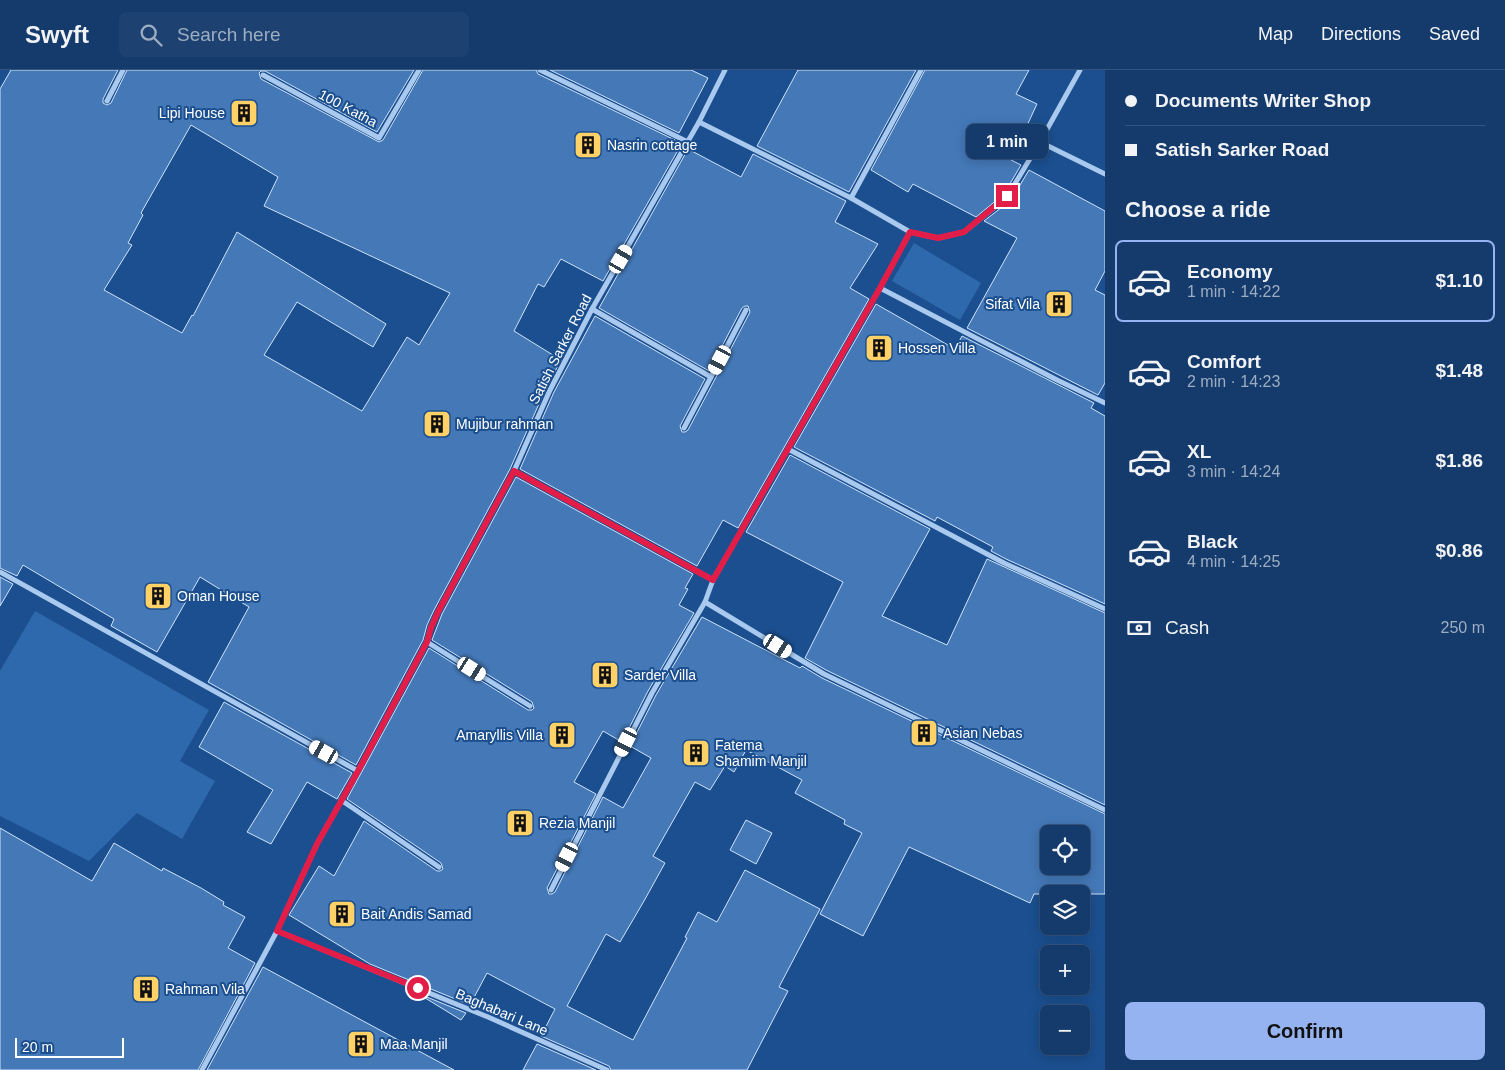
<!DOCTYPE html>
<meta charset="utf-8">
<style>
body{margin:0;font-family:Helvetica,sans-serif;background:#1d4271;color:#f1f3f6;height:100vh;display:flex;flex-direction:column;font-size:19px;white-space:nowrap}
*{box-sizing:border-box;margin:0}
p{font-size:16px;color:#9dadc1}
.icon{flex:none;width:28px;height:28px;fill:none;stroke:currentColor;stroke-width:2;stroke-linecap:round;stroke-linejoin:round}
.map{position:relative;flex:1;overflow:hidden}
.sheet{display:flex;flex-direction:column;background:#143b6b;width:400px}
.sheet>*{flex:none}
.hud{display:grid;align-content:center;height:110px;padding:0 20px;background:#143b6b}
.tools{position:absolute;left:1040px;top:755px;display:grid;gap:10px}
.tools a{display:grid;place-items:center;width:50px;height:50px;border-radius:8px;background:#143b6b;box-shadow:0 2px 12px #0003,0 0 0 1px #33557e;font-size:25px}
.scale{position:absolute;left:15px;bottom:12px;width:109px;box-sizing:border-box;padding-left:5px;border:2px solid #fff;border-top:0;font-size:14px;line-height:18px;white-space:nowrap;color:#fff;-webkit-text-stroke:4px #1b4f8f;paint-order:stroke}
.end{position:absolute;width:22px;height:22px;margin:-11px;border:6px solid #e11d48;background:#fff;box-shadow:0 0 0 2px #fff}
.from{border-radius:50%}
.bubble{position:absolute;height:35px;border-radius:8px;background:#143b6b;box-shadow:0 2px 12px #0003,0 0 0 1px #33557e;font-size:16px;font-weight:600;line-height:35px;text-align:center}
.car{position:absolute;width:15px;height:30px;margin:-15px -8px;border-radius:6px;box-shadow:0 0 4px 1px #0007;background:linear-gradient(#fff 24%,#345 0 40%,#fff 0 76%,#345 0 86%,#fff 0)}
.hud b{display:flex;align-items:center;gap:18px;height:48px;font-size:19px}
.hud b+b{border-top:1px solid #33557e}
.hud i{width:12px;height:12px;background:#f1f3f6}
ul{padding:0;list-style:none}
li{display:flex;align-items:center;gap:15px;height:82px;margin:0 10px 8px;padding:0 10px;border:2px solid transparent;border-radius:8px}
li div{flex:1}
li b{display:block;font-size:19px}
li em{font-style:normal;font-weight:600}
li.active{border-color:#95b2f1}
li>.icon{width:45px;height:45px;stroke-width:1.5}
h2{padding:0 20px;font-size:22px;line-height:60px}
.pay{display:flex;align-items:center;gap:12px;height:55px;padding:0 20px;font-size:19px}
.pay p{margin-inline-start:auto}
.button{display:flex;gap:10px;margin-top:auto;padding:10px 20px}
.button a{flex:1;height:58px;border-radius:8px;background:#95b2f1;color:#111;font-size:20px;font-weight:600;line-height:58px;text-align:center}
header{display:flex;align-items:center;gap:30px;box-sizing:border-box;height:70px;padding:0 25px;background:#143b6b;border-bottom:1px solid #33557e}
header strong{font-size:24px}
nav{display:flex;gap:28px;margin-inline-start:auto;font-size:18px}
.search{width:350px;height:45px;background:#1d4271;display:flex;align-items:center;gap:12px;box-sizing:border-box;padding:0 18px;border-radius:8px;color:#9dadc1;font-size:19px}
main{display:flex;flex:1;min-height:0}
.map>svg:first-child{display:block}
.green{fill:#2e69ad}
.building{fill:#4478b7;stroke:#cfe3fa;fill-rule:evenodd}
.lines{fill:none;stroke-linecap:round;stroke-linejoin:round}
.minor{stroke:#a9c9ee;stroke-width:5}
.route{stroke:#e11d48;stroke-width:6}
.labels{text-anchor:middle;stroke-width:4;stroke-linejoin:round;paint-order:stroke}
.street-label{font-size:14px;fill:#fff;stroke:#1b4f8f}
.poi-label{font-size:14px;fill:#fff;stroke:#1b4f8f;text-anchor:start}
</style>
<header>
<strong>Swyft</strong>
<div class="search"><svg class="icon" aria-label="search" viewBox="0 0 24 24"><circle cx="10" cy="10" r="6"/><path d="M15 15l6 6"/></svg>Search here</div>
<nav><a>Map</a><a>Directions</a><a>Saved</a></nav>
</header>
<main>
<div class="map">
<svg width="1105" height="1000" viewBox="0 0 1105 1000">
<rect width="100%" height="100%" fill="#1b4f8f"/>
<g class="green">
<polygon points="914,173 981,213 960,250 892,211"/>
<polygon points="35,541 209,640 180,691 215,711 182,769 137,743 89,791 0,746 0,601"/>
</g>
<g class="building">
<path d="M11,0H118L103,29V33L107,35L111,33L127,0H414L377,62L265,1H261L259,3L261,9L379,72L383,70L423,0H536L538,4L675,70L674,72L681,75L603,211L561,189L544,217L538,214L514,261L561,290L546,318L510,399L434,540L427,555L423,570L356,695L208,612L249,537L200,507L157,582L111,556L114,549L23,495L17,506L0,498V19ZM191,55L278,107L264,136L450,223L419,275L407,267L362,341L264,285L297,232L373,277L386,254L237,162L193,246L192,245L182,263L104,220L132,175L128,173L143,145L141,143Z"/>
<polygon points="550,0 691,0 708,8 679,63"/>
<polygon points="798,0 916,0 849,122 757,76"/>
<polygon points="925,0 1029,0 1016,24 1037,34 1011,90 1021,95 1004,124 976,147 913,114 908,122 871,100"/>
<polygon points="688,79 741,107 753,84 846,131 835,152 878,174 850,218 869,229 738,458 723,450 697,496 520,399 554,322 595,246 705,309 680,356 682,362 685,362 688,360 715,309 750,242 748,236 745,236 742,238 709,301 599,238"/>
<polygon points="1029,100 1105,141 1105,201 1095,220 1105,225 1105,313 1098,325 967,258 1017,168 984,151 1011,130"/>
<polygon points="876,234 955,279 962,266 1094,333 1091,338 1105,346 1105,534 1006,489 991,481 993,477 937,447 935,451 794,377"/>
<polygon points="790,385 930,459 882,546 947,575 987,489 1105,543 1105,735 826,600 805,588 843,512 746,462"/>
<path d="M516,407L693,504L685,518L688,519L679,535L694,543L648,621L622,672L603,661L574,712L596,724L547,818L549,824H552L555,822L603,727L623,738L651,688L630,676L656,625L702,547L800,598L802,596L822,608L1105,744V824H1034L1030,833L909,777L863,866L820,844L862,763L844,754L845,750L795,723L802,710L746,680L734,702L725,696L710,720L695,712L653,786L665,793L644,831L620,872L606,864L567,936L633,970L687,868L685,867L698,842L717,852L745,800L820,839L779,917L788,921L747,1000H611L609,996L541,966L555,939L487,903L470,935L370,894L289,845L319,796L334,806L364,751L437,801H440L443,799L441,793L347,729L429,578L528,640H532L534,638L532,632L432,570L442,544ZM1049,764H1081V796H1049Z"/>
<polygon points="0,507 13,514 0,536"/>
<polygon points="224,632 352,703 337,729 307,712 271,774 247,762 273,720 199,677"/>
<polygon points="746,750 772,763 756,794 730,780"/>
<polygon points="0,758 92,811 114,773 162,801 163,798 201,818 224,832 223,835 245,847 228,878 255,893 198,1000 0,1000"/>
<polygon points="263,897 454,1000 207,1000"/>
<polygon points="417,923 466,943 461,950"/>
<polygon points="537,974 596,1000 523,1000"/>
</g>
<g class="lines">
<g class="minor">
<polyline points="540,0 688,72"/>
<polyline points="263,5 379,68 419,0"/>
<polyline points="107,31 123,0"/>
<polyline points="699,52 851,128 910,162 938,168 964,162 1007,127 1040,72 1105,104"/>
<polyline points="1040,72 1080,0"/>
<polyline points="851,128 921,0"/>
<polyline points="880,218 1057,310 1105,333"/>
<polyline points="592,239 711,307 684,358"/>
<polyline points="711,307 746,240"/>
<polyline points="788,379 1004,493 1105,539"/>
<polyline points="514,401 713,510"/>
<polyline points="0,502 358,701"/>
<polyline points="705,532 824,604 1105,740"/>
<polyline points="427,572 530,636"/>
<polyline points="341,730 439,797"/>
<polyline points="551,820 652,623 705,532 713,510 880,218 910,162"/>
<polyline points="277,861 488,947 607,1000"/>
<polyline points="202,1000 277,861 317,774 358,701 427,572 431,557 438,542 514,401 550,320 592,239 699,52 725,0"/>
</g>
</g>
<g class="lines">
<polyline class="route" points="418,918 277,861 317,774 358,701 427,572 431,558 438,542 514,401 713,510 880,218 910,162 938,168 964,162 1007,126"/>
</g>
<defs>
<symbol id="building-square" viewBox="-11 -11 22 22"><rect x="-9" y="-9" width="18" height="18" rx="4" fill="#ffd166" stroke="#1b4f8f"/><path d="M-4-6H4V6H1V3H-1V6H-4ZM-2.5-4.3h1.7v1.8h-1.7ZM.8-4.3h1.7v1.8H.8ZM-2.5-1h1.7V.8h-1.7ZM.8-1h1.7V.8H.8Z" fill="#111"/></symbol>
</defs>
<g fill-rule="evenodd">
<use href="#building-square" x="228" y="27" width="32" height="32"/>
<use href="#building-square" x="572" y="59" width="32" height="32"/>
<use href="#building-square" x="1043" y="218" width="32" height="32"/>
<use href="#building-square" x="863" y="262" width="32" height="32"/>
<use href="#building-square" x="421" y="338" width="32" height="32"/>
<use href="#building-square" x="142" y="510" width="32" height="32"/>
<use href="#building-square" x="589" y="589" width="32" height="32"/>
<use href="#building-square" x="908" y="647" width="32" height="32"/>
<use href="#building-square" x="546" y="649" width="32" height="32"/>
<use href="#building-square" x="680" y="667" width="32" height="32"/>
<use href="#building-square" x="504" y="737" width="32" height="32"/>
<use href="#building-square" x="326" y="828" width="32" height="32"/>
<use href="#building-square" x="130" y="903" width="32" height="32"/>
<use href="#building-square" x="345" y="958" width="32" height="32"/>
</g>
<g class="labels">
<g class="street-label">
<text transform="translate(348 38) rotate(28)" y="5">100 Katha</text>
<text transform="translate(560 279) rotate(-63)" y="5">Satish Sarker Road</text>
<text transform="translate(502 942) rotate(23)" y="5">Baghabari Lane</text>
</g>
<g class="poi-label">
<text x="225" y="48" text-anchor="end">Lipi House</text>
<text x="607" y="80">Nasrin cottage</text>
<text x="1040" y="239" text-anchor="end">Sifat Vila</text>
<text x="898" y="283">Hossen Villa</text>
<text x="456" y="359">Mujibur rahman</text>
<text x="177" y="531">Oman House</text>
<text x="624" y="610">Sarder Villa</text>
<text x="943" y="668">Asian Nebas</text>
<text x="543" y="670" text-anchor="end">Amaryllis Villa</text>
<text x="715" y="680">Fatema<tspan x="715" dy="16">Shamim Manjil</tspan></text>
<text x="539" y="758">Rezia Manjil</text>
<text x="361" y="849">Bait Andis Samad</text>
<text x="165" y="924">Rahman Vila</text>
<text x="380" y="979">Maa Manjil</text>
</g>
</g>
</svg>
<div class="tools">
<a><svg class="icon" aria-label="locate" viewBox="0 0 24 24"><circle cx="12" cy="12" r="6"/><path d="M12 2v4M12 18v4M2 12h4M18 12h4"/></svg></a>
<a><svg class="icon" aria-label="layers" viewBox="0 0 24 24"><path d="M12 4l9 5-9 5-9-5zM3 14l9 5 9-5"/></svg></a>
<a>+</a>
<a>−</a>
</div>
<div class="scale">20 m</div>
<i class="end from" style="left:418px;top:918px"></i>
<i class="end" style="left:1007px;top:126px"></i>
<div class="bubble" style="left:966px;top:54px;width:82px">1 min</div>
<i class="car" style="left:621px;top:189px;rotate:30deg"></i>
<i class="car" style="left:720px;top:290px;rotate:208deg"></i>
<i class="car" style="left:778px;top:576px;rotate:122deg"></i>
<i class="car" style="left:472px;top:599px;rotate:122deg"></i>
<i class="car" style="left:626px;top:672px;rotate:207deg"></i>
<i class="car" style="left:324px;top:682px;rotate:299deg"></i>
<i class="car" style="left:567px;top:787px;rotate:207deg"></i>
</div>
<section class="sheet">
<div class="hud">
<b><i class="from"></i>Documents Writer Shop</b>
<b><i></i>Satish Sarker Road</b>
</div>
<h2>Choose a ride</h2>
<ul>
<li class="active"><svg class="icon" aria-label="car" viewBox="0 0 24 24"><path d="M5 17H2v-5l4-1 3-4h7l3 4 3 1v5h-3M9 17h6M6 11h13"/><circle cx="7" cy="17" r="2"/><circle cx="17" cy="17" r="2"/></svg><div><b>Economy</b><p>1 min · 14:22</p></div><em>$1.10</em></li>
<li><svg class="icon" aria-label="car" viewBox="0 0 24 24"><path d="M5 17H2v-5l4-1 3-4h7l3 4 3 1v5h-3M9 17h6M6 11h13"/><circle cx="7" cy="17" r="2"/><circle cx="17" cy="17" r="2"/></svg><div><b>Comfort</b><p>2 min · 14:23</p></div><em>$1.48</em></li>
<li><svg class="icon" aria-label="car" viewBox="0 0 24 24"><path d="M5 17H2v-5l4-1 3-4h7l3 4 3 1v5h-3M9 17h6M6 11h13"/><circle cx="7" cy="17" r="2"/><circle cx="17" cy="17" r="2"/></svg><div><b>XL</b><p>3 min · 14:24</p></div><em>$1.86</em></li>
<li><svg class="icon" aria-label="car" viewBox="0 0 24 24"><path d="M5 17H2v-5l4-1 3-4h7l3 4 3 1v5h-3M9 17h6M6 11h13"/><circle cx="7" cy="17" r="2"/><circle cx="17" cy="17" r="2"/></svg><div><b>Black</b><p>4 min · 14:25</p></div><em>$0.86</em></li>
</ul>
<div class="pay"><svg class="icon" aria-label="cash" viewBox="0 0 24 24"><path d="M3 7h18v10H3z"/><circle cx="12" cy="12" r="2"/></svg>Cash<p>250 m</p></div>
<div class="button"><a>Confirm</a></div>
</section>
</main>
